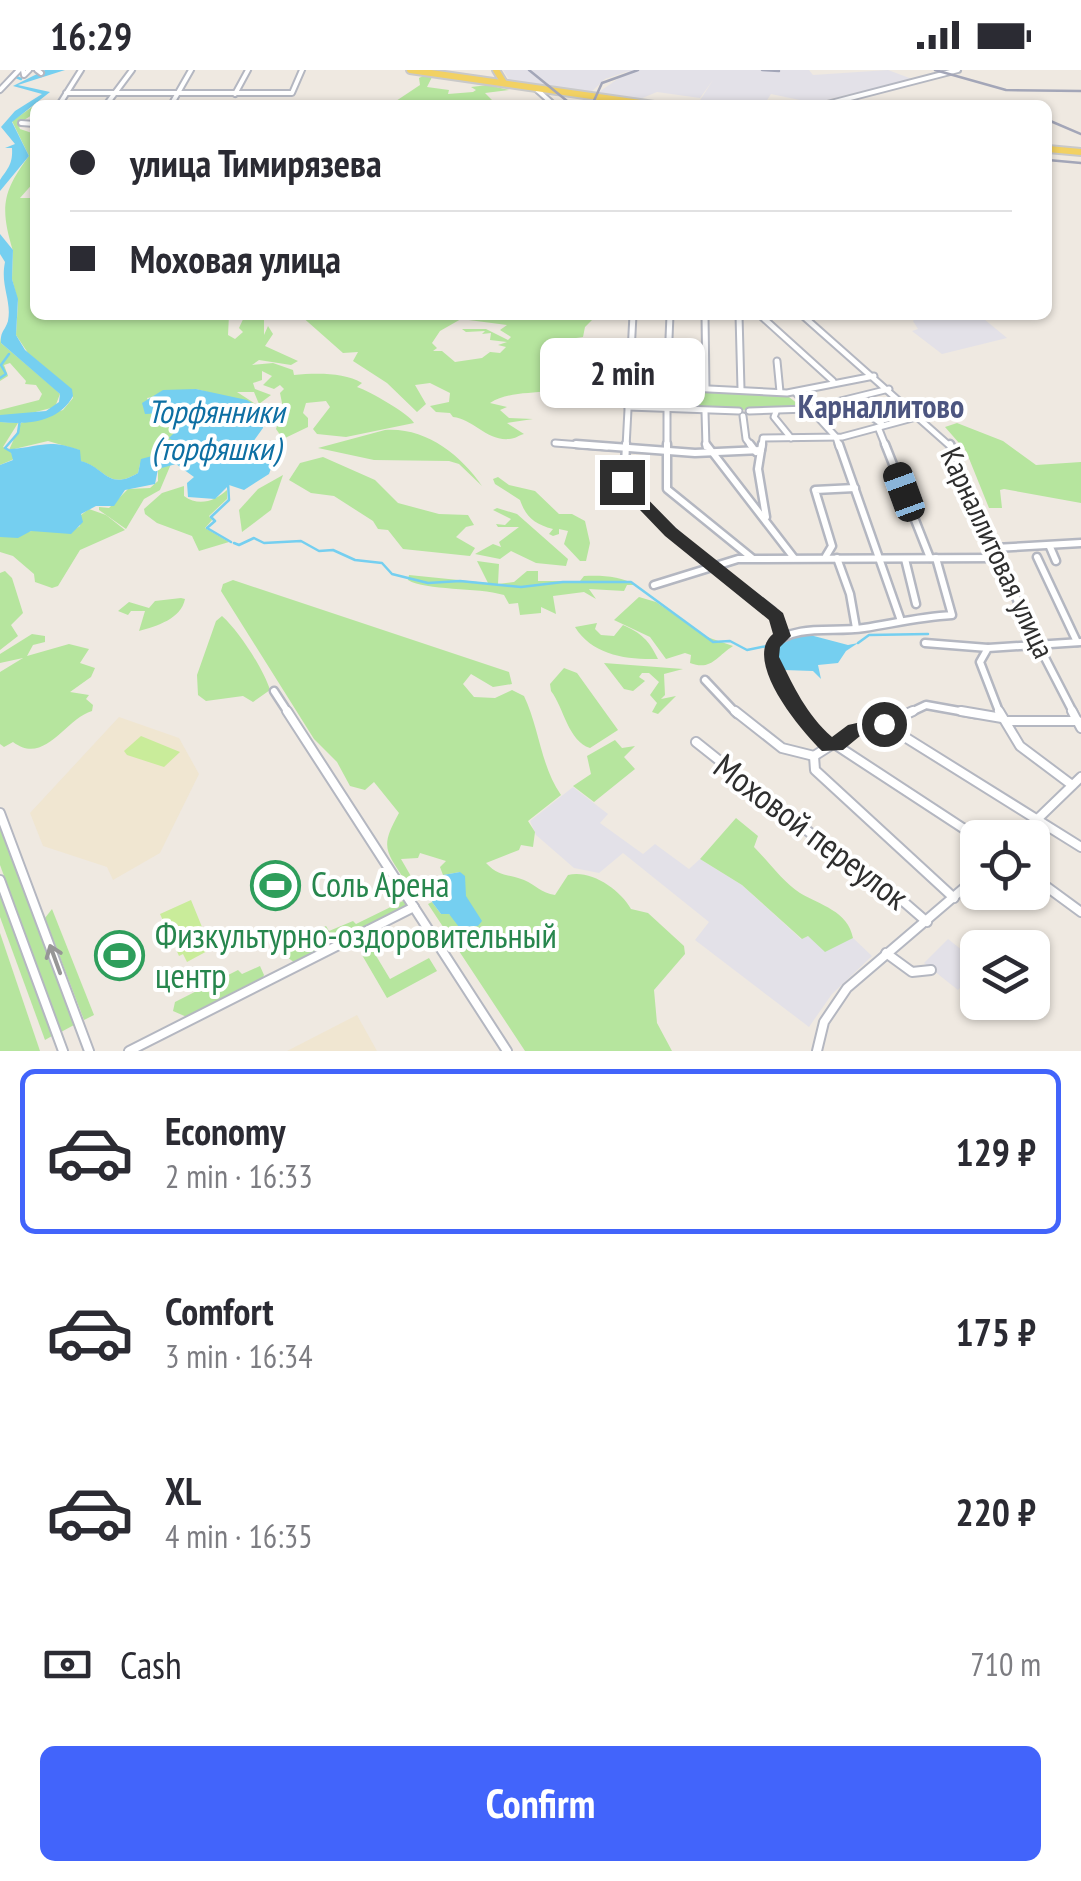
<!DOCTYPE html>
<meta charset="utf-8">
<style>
body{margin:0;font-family:"PT Sans Narrow",sans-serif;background:#f2f2f3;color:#2b2b33;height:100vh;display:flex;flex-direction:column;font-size:38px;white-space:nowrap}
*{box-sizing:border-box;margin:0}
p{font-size:32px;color:#7c7c81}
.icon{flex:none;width:55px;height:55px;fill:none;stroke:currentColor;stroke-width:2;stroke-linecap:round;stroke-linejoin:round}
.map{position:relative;height:981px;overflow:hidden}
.drawer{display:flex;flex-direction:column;background:#fff;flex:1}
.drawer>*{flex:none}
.guide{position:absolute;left:30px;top:30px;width:1022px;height:220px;border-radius:15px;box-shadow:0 2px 8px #0004;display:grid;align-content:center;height:220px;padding:0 40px;background:#fff}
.fabs{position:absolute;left:960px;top:750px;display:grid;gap:20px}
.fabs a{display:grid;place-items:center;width:90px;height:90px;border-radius:15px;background:#fff;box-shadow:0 2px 8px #0004;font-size:50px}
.end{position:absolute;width:45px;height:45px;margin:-22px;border:12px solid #2e2e2e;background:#fff;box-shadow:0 0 0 5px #fff}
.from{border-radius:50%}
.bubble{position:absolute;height:70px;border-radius:15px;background:#fff;box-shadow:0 2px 8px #0004;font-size:32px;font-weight:600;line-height:70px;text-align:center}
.car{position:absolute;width:30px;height:60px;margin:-30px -15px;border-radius:12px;box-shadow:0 0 8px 2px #0007;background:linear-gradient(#222 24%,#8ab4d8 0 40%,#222 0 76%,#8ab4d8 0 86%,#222 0)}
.guide b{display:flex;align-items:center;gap:35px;height:95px;font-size:38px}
.guide b+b{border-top:2px solid #e1e1e2}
.guide i{width:25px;height:25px;background:#2b2b33}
ul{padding:18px 0 0;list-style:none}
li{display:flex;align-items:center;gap:30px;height:165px;margin:0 20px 15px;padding:0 20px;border:5px solid transparent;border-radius:15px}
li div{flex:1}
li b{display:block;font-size:38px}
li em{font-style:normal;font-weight:600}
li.current{border-color:#4264fb}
li>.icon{width:90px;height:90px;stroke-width:1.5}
.pay{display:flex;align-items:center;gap:25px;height:110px;padding:0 40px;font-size:38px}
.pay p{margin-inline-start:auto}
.action{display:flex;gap:20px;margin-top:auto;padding:20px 40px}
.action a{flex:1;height:115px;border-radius:15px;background:#4264fb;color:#fff;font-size:40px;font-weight:600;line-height:115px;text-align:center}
.status{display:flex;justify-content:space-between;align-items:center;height:70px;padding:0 50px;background:#fff;direction:ltr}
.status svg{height:28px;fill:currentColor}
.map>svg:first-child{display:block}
.industrial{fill:#e3e1e8}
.education{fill:#f0e6d1}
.green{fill:#b6e59e;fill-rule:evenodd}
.pitch{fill:#c9ec9a}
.water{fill:#75cff0}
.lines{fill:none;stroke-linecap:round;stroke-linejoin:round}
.stream{stroke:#75cff0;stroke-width:2.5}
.minor-far3-casing{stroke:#b4b7c1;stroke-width:8}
.minor-far2-casing{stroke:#b4b7c1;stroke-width:9}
.minor-far1-casing{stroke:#b4b7c1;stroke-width:11}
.minor-casing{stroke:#b4b7c1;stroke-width:12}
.major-casing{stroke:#c9c9c9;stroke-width:10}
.minor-far3{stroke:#fff;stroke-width:4}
.minor-far2{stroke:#fff;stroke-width:5}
.minor-far1{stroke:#fff;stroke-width:6}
.minor{stroke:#fff;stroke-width:8}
.major{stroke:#f2d163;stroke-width:6}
.rail{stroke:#a3a6b8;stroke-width:2.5}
.oneway{stroke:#969696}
.route{fill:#2e2e2e}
.labels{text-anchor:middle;stroke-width:8;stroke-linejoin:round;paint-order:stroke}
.street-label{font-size:30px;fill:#2e2e2e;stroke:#fff}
.neighbourhood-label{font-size:32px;font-weight:bold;fill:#4d5680;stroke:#fff}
.water-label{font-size:32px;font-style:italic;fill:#0d6fa3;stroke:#fff}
.near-street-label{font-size:35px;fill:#2e2e2e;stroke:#fff}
.near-leisure-label{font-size:35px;fill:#27864d;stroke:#fff;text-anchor:start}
</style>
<div class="status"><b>16:29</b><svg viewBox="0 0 49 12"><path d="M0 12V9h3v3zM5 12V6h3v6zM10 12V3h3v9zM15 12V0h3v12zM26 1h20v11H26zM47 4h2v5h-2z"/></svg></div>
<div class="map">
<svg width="1081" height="981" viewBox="0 0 1081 981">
<rect width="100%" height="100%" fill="#efe9e1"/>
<g class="industrial">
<polygon points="503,0 809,0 813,5 888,0 912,9 814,33 771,24 764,35 690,35 699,32 713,10 700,28 657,22 640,29 596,24 629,1 605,9 589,24 510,11"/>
<polygon points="919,245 979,245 1007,268 942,284 912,261 918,259 913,251"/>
<polygon points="573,717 608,744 600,753 643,784 655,774 689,799 700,789 742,815 801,869 808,866 836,874 853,868 872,886 832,924 809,957 695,870 709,852 623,783 599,803 574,798 536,765 530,751"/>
<polygon points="948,869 977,892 977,900 958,920 924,893"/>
</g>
<g class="education">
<polygon points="119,647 179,668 199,704 160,783 113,810 107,797 43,776 30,743"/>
<polygon points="357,945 377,981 287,981"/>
</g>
<g class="green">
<polygon points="427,4 433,5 427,17 449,20 448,24 473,22 476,20 471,17 488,15 509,20 485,23 494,32 507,35 390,35 420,15 419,8"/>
<path d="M35,35V43L18,54L20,59L35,64V111L20,128H35V245H229L228,265L235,269L243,262L239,258L245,245H264V265L268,256L273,264L265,276L298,291L291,295L259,290L252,295L273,293L293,300L294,305C315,303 344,302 362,313L357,317C369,321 410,344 414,353L346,367L317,364L313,359L330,337L326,331L306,333L303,343L308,348V357L283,369L276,359L283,338L280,323L284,319L280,315L274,319L263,315L272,306L262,301V310L253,313L255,319L271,325L259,334L254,322H237L257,335L196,319L147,328L154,344L165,343L170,351L168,355L172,354L188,381L172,391L140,394L138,403C108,421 106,398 80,391L79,380L48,371L10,380L14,389L0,395V352L18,353L3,377L9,380L21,353L63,340L73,328L71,319L28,283L16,265L18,232L12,209L13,181C0,138 2,122 29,86L12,51Z"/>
<path d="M300,245H448L455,248L456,245L489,248L493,245H593L594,248L585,257L583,267L569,269V281L588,282L590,288L571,289L575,306C564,331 516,315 490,333L507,337L500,340L509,348L533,349L507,353L524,364C519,365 515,369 509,369C487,371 473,349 453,347L450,343L436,342L430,336L449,332L450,323L430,313L415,315L426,334L417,342L387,313L353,291L358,282L343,283ZM461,249L507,255L500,260L511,267L508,270L486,259H462L466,262L485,261L482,264L491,263L490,270L507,272L498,275L506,277L500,283L481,281L490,282L482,288L455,292L442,281H433L437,278L432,273L440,261Z"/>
<polygon points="0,267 1,273 56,320 60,324 55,337 20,346 0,345 0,340 39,330 42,324 36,315 25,314 26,311 10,293 4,295 8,306 0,311"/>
<polygon points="635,316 785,324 802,337 740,340 630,335 631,318"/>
<polygon points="957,353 1003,371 1036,395 1081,392 1081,433 1004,419 1000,420 1002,438 989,438 966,381 945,357"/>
<path d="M385,360C425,357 460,384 482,416L459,394L449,391L374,390L318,378Z"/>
<polygon points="323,387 375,410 398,433 439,444 468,445 474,455 466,457 456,467 475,478 470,486 403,479 388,460 378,459 373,451 334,426 311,423 289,410 300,393"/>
<polygon points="171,394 160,420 144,429 126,459 99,440 99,437 109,438 128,419 150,418 158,411 158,399"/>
<polygon points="283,405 271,440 242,462 239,440 258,419"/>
<path d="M498,407L509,415L535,421L559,444H572L585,451L590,473L586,491H580L564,474L568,461L559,459V464L553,466L549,464L553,459C534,454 526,447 520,430L495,414L493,409Z"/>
<path d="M184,416V426C199,437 215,431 227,420V429L209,446L212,450L205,458L229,472L199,481L192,466L157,453L145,444L144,439L162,423Z"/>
<polygon points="497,438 517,444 568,489 566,496 536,493 511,481 500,489 475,484 493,474 501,477 499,472 519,457 498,457 496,454 505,455 511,449 493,440"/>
<path d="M89,439L106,445L125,460L80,480L58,516L52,518L35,512L34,504L13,486L0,482V467C13,467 20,462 32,461C53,458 61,468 80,456L81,445Z"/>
<path d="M477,491L499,494L498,514L514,512L527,501H538V511H580L584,506C600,505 623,506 634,515H627L624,521L589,519L596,529L584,522L553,526L556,544L541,537V543L520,545L518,533L509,534L504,525C477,517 426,521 408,510L409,505L488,513Z"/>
<polygon points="5,501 12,508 23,543 11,555 18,566 0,580 0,503"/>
<path d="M233,510L509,602L512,614L493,617L471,604L463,614L474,627L495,628L512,620L524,626C539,657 541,697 561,725L528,751L535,762L533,777L521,775L519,780L486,793C499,807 509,804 524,810C536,815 541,823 555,825L568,805C590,799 620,819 631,839L648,843L684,876L685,884L654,920L657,953L672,981H525L428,834L432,832L441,844H449L467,858L472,856L460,802L443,805L440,797L446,791L420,783L418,788L401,789L412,808H420L406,812C385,780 380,777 399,743L374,712L365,720L350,716L337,692L314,669L221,521L223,514Z"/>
<path d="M639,527L656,532L707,567L733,576C716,587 711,601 690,593L691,585L685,583L666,589L650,567L614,550Z"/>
<path d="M181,528L185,529C181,549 157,556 139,561L145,541H131L128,545L118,541L129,532L149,538L155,531Z"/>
<path d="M222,546C239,561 264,600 270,620L253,632L243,626L206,631L198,625L197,605L216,551Z"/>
<path d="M597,553L595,559L601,565L614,566L623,555C641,563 649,570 658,589C627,590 592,585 575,557Z"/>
<path d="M32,564L45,566V572L33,575L27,586L69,574L89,579L80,593L95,598L91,607L70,622L89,625L86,629L93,635L92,641C65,649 45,696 13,672L4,677L0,674V602L23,588L0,593V584Z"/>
<polygon points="604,593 683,599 664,604 665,625 661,629 676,626 658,644 652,642 657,633 650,625 659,612 649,603 642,603 639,607 645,611 633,621 624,619"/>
<path d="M564,598L577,603L618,660L590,678C568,671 564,638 551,621L550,614Z"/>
<polygon points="615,670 622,678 635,676 624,687 635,699 594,732 573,716 591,704 587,686"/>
<path d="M736,748L758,766L754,777C768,791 784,813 800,823C820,835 848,841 853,868L825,882L808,866L802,869L742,815L700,789Z"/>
<polygon points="0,758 74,955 61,962 0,795"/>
<polygon points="0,821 52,966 45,970 0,847"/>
<polygon points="405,830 408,834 400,840 295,893 283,884 288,877 326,856 329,861 353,851 356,854"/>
<polygon points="52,839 94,945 84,950 45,848"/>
<polygon points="0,863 40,981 0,981"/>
<polygon points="372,879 390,909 429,888 437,901 387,928 362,885"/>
<polygon points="260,896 264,905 262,909 189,948 173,941 175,932 238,900 242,904"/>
</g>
<g class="pitch">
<polygon points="141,666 180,682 164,697 127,685 124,681"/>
<polygon points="191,830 211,879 187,892 183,884 179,886 160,844"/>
</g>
<g class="water">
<path d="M45,0H65L18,15L50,22L12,52L29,86L0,121V110C8,98 13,94 12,78H5L15,74L1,57L15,41L42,24L13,16Z"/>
<path d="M0,164L13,180L12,209L18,229L16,265L25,280L72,319L73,326C59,352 28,355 0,352V345L46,341L59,332L60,324L1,273C0,261 5,261 8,251C12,230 0,216 5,192L0,184Z"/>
<path d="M196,319L247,330L264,341L263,358L250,376L275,387L269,404L244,420L229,415L215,429L188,427L187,413L194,407L176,394L158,399L155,414L125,420L114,436H96L81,444L83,452L71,464L31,461L18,468L0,467V395L13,390L10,379C41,377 47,368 80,380L81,391C106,398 108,421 138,403L141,389L163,383L172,391L188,381L169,368L174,363L165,343L145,344L142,333L163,320Z"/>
<polygon points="810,565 848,575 858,573 846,581 838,593 818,595 821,609 813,601 784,600 775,585 776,577 785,570"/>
<polygon points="460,802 465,806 466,826 482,851 478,856 459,857 449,844 441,844 432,832 443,805"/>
</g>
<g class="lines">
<g class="stream">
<polyline points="16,7 21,9"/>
<polyline points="0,308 6,304 1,295 9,284"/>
<polyline points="12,382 5,378 18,363 20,350"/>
<polyline points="228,413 229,430 211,447 215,451 207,458 231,472"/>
<polyline points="234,473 239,475 254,468 264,473 301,471 319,481 333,480 355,490 382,493 392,504 428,513 460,511 521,517 563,512 631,512 713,572 730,571 747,580 767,576"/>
<polyline points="856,542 859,553"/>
<polyline points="858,573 869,565 928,564"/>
</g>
<defs>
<g id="minor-far3">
<polyline points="23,0 24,5 29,0"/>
<polyline points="37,0 41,3"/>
<polyline points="535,18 554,35"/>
<polyline points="0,20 19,0"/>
<polyline points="66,23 292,23 302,0"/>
<polyline points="235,24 248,0"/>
<polyline points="59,35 81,0"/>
<polyline points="106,35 132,0"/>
<polyline points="171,35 191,0"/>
<polyline points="823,35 958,0"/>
<polyline points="21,53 35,54"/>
</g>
<g id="minor-far2">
<polyline points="705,245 706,318"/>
<polyline points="739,245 741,319"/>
<polyline points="760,245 833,311"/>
<polyline points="802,245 951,377"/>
<polyline points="777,291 780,322"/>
<polyline points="629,315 787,323 874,306"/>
<polyline points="667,315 670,245"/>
<polyline points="795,322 836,367 839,377"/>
<polyline points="849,331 882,354"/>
<polyline points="628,337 739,341"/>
<polyline points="667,339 667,377"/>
<polyline points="749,341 808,339 889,319"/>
<polyline points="705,342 706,377"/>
<polyline points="776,342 774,347 791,368"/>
<polyline points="743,346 746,369 752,377"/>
<polyline points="878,357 886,377"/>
<polyline points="555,373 607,377"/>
<polyline points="626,377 633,245"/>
<polyline points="762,377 763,368 842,367 920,346"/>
</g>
<g id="minor-far1">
<polyline points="576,374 695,383 761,380"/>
<polyline points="626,374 624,418 699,486 772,541 782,566"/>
<polyline points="667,374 667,419 752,488"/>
<polyline points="706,374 794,488"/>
<polyline points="750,374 756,382"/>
<polyline points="762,374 758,399 766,447"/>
<polyline points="839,374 900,548"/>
<polyline points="885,374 930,488"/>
<polyline points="950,374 1027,553 1074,644"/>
<polyline points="1050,477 1056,491"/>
<polyline points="995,478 1081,473"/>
<polyline points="826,486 832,476 815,420 855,418"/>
<polyline points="1037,487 1077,572"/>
<polyline points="837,488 850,524 856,558"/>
<polyline points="905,489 916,534"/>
<polyline points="654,515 738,489 999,488"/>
<polyline points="925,573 988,578"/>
<polyline points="705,610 737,644"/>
<polyline points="274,621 289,644"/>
<path d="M800,644L770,587L771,575C798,553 832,563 864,558C896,553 919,547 952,545L936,488"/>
<polyline points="907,644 926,635 976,644"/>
<polyline points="1000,644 980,592 988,578 1081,572"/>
</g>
<g id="minor">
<polyline points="287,641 507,981"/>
<polyline points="735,641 782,678 814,686"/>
<polyline points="798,641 829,675"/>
<polyline points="961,641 1002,648"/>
<polyline points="999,641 1020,676 1072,715"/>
<polyline points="1072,641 1081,658"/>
<polyline points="1006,651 1078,651"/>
<polyline points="884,654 1081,777"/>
<polyline points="696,672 814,766 882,813 927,852"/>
<polyline points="836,675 978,768"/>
<polyline points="814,686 855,660 884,654 913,641"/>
<polyline points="814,686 815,700 954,828"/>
<polyline points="0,743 89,981"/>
<polyline points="1018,768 1081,707"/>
<polyline points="1032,806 1081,842"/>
<polyline points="0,810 63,981"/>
<polyline points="886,883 912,902 931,900"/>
<polyline points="129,981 414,837"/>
<polyline points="817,981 824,952 847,918 978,806"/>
</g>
<g id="major">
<polyline points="410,0 654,35"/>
<polyline points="496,0 504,13"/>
<polyline points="1048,79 1081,82"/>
</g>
</defs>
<use href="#minor-far3" class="minor-far3-casing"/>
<use href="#minor-far2" class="minor-far2-casing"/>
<use href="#minor-far1" class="minor-far1-casing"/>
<use href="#minor" class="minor-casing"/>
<use href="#major" class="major-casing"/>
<use href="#minor-far3" class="minor-far3"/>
<use href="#minor-far2" class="minor-far2"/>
<use href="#minor-far1" class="minor-far1"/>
<use href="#minor" class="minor"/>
<use href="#major" class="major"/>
<g class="rail">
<polyline points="529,0 572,35"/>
<polyline points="762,0 779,1"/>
<polyline points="935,0 1006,20 1081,21"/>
<polyline points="592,35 602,13 638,0"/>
<polyline points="1048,50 1081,64"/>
<polyline points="1048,90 1081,93"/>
</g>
</g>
<defs><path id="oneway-shaft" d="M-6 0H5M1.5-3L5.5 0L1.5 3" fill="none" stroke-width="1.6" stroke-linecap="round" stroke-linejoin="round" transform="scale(2.5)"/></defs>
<use class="oneway" href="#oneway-shaft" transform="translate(55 889) rotate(-110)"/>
<path class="route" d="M617,409H628L676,458L783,543L791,566L780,577L779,587C794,617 806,644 832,667L848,655L884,647L894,654L891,659L860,666L843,680L822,681C800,660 742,590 773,564L769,550L665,466L617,416Z"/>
<defs>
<symbol id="stadium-ring" viewBox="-11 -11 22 22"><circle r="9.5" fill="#fff" stroke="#2e9e5b" stroke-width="1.5"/><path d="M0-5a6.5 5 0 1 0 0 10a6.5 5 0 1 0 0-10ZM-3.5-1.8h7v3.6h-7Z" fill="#2e9e5b"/></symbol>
</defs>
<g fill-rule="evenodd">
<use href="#stadium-ring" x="248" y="788" width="55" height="55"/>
<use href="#stadium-ring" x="92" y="858" width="55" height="55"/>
</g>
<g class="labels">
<g class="street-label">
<text transform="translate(997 483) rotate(65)" y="10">Карналлитовая улица</text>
</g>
<g class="neighbourhood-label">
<text x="881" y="348">Карналлитово</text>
</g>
<g class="water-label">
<text x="216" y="353">Торфянники<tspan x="216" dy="37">(торфяшки)</tspan></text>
</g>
<g class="near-street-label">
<text transform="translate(811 762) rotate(37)" y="12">Моховой переулок</text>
</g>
<g class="near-leisure-label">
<text x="311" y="827">Соль Арена</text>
<text x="155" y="878">Физкультурно-оздоровительный<tspan x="155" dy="40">центр</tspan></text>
</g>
</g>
</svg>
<div class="fabs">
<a><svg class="icon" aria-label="locate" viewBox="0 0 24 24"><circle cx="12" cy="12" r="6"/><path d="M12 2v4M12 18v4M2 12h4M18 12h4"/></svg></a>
<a><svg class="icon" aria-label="layers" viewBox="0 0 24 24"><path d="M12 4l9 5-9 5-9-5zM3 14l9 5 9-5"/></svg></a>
</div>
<i class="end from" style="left:884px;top:654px"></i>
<i class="end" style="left:622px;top:412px"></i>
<div class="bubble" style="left:540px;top:268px;width:165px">2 min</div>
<i class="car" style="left:904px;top:422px;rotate:340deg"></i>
<div class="guide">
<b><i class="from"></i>улица Тимирязева</b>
<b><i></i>Моховая улица</b>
</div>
</div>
<section class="drawer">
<ul>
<li class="current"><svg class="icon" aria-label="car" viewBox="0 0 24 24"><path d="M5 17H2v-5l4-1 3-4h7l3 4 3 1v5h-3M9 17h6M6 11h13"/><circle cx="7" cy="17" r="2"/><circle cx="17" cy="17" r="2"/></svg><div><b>Economy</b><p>2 min · 16:33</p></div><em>129 ₽</em></li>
<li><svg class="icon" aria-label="car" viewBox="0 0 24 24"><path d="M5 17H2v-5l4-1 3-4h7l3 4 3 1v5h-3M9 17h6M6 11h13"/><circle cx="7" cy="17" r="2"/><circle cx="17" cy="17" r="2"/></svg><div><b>Comfort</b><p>3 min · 16:34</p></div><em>175 ₽</em></li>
<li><svg class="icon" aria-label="car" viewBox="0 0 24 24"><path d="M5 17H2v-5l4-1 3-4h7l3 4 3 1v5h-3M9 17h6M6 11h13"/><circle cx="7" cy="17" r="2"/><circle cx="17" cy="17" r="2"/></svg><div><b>XL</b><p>4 min · 16:35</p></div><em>220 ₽</em></li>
</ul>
<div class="pay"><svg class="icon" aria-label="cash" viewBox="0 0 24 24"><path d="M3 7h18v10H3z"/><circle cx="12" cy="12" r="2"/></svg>Cash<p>710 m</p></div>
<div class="action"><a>Confirm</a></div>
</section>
